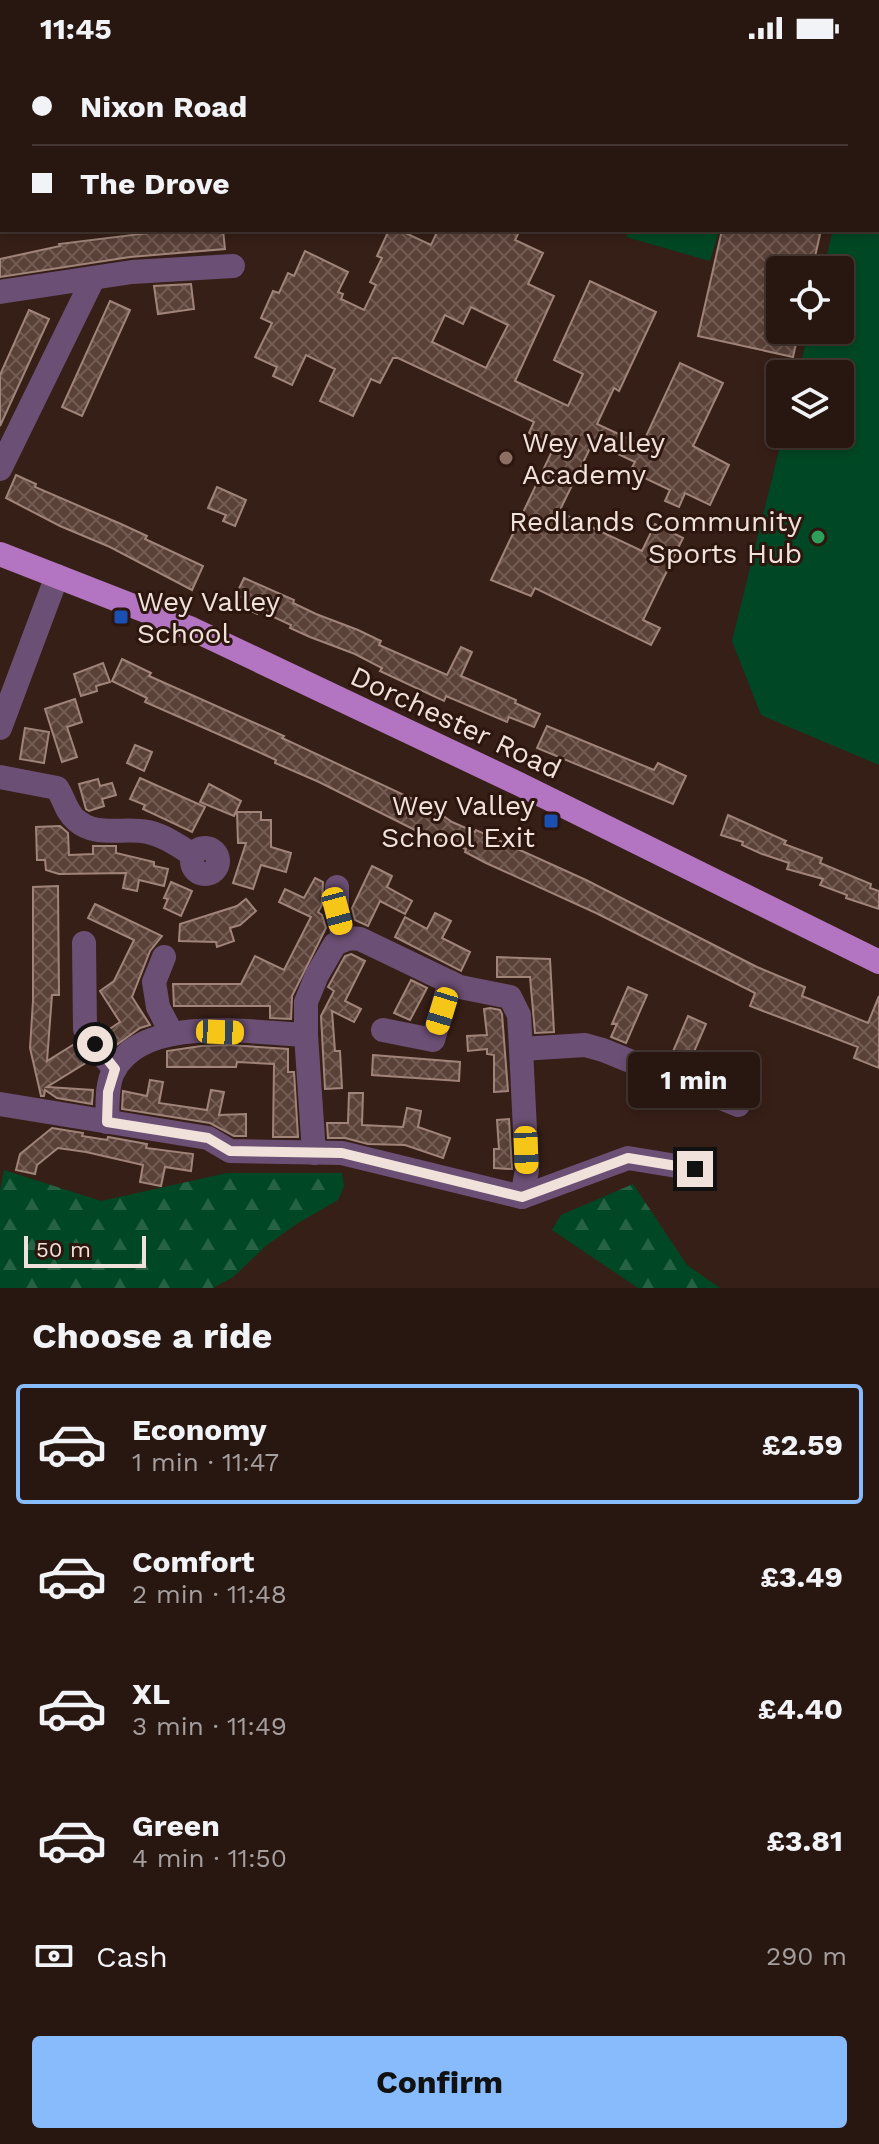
<!DOCTYPE html>
<meta charset="utf-8">
<style>
body{margin:0;font-family:"Work Sans",sans-serif;background:#30201a;color:#f1f3f6;height:100vh;display:flex;flex-direction:column;font-size:30px;white-space:nowrap}
*{box-sizing:border-box;margin:0}
p{font-size:26px;color:#a59f9f}
.icon{flex:none;width:44px;height:44px;fill:none;stroke:currentColor;stroke-width:2;stroke-linecap:round;stroke-linejoin:round}
.map{position:relative;height:1232px;overflow:hidden}
.details{display:flex;flex-direction:column;background:#281711;flex:1}
.details>*{flex:none}
.guide{position:absolute;left:0px;top:0px;width:880px;height:176px;box-shadow:0 4px 12px #0003,0 0 0 2px #443631;display:grid;align-content:center;height:176px;padding:0 32px;background:#281711}
.fabs{position:absolute;left:766px;top:200px;display:grid;gap:16px}
.fabs a{display:grid;place-items:center;width:88px;height:88px;border-radius:8px;background:#281711;box-shadow:0 4px 12px #0003,0 0 0 2px #443631;font-size:40px}
.scale{position:absolute;left:24px;bottom:20px;width:122px;box-sizing:border-box;padding-left:8px;border:4px solid #f1e1db;border-top:0;font-size:22px;line-height:28px;white-space:nowrap;color:#f1e1db;-webkit-text-stroke:6px #2c160e;paint-order:stroke}
.end{position:absolute;width:36px;height:36px;margin:-18px;border:10px solid #f1e1db;background:#111;box-shadow:0 0 0 4px #111}
.from{border-radius:50%}
.bubble{position:absolute;height:56px;border-radius:8px;background:#281711;box-shadow:0 4px 12px #0003,0 0 0 2px #443631;font-size:26px;font-weight:700;line-height:56px;text-align:center}
.car{position:absolute;width:24px;height:48px;margin:-24px -12px;border-radius:10px;box-shadow:0 0 6px 2px #0007;background:linear-gradient(#f5c518 24%,#345 0 40%,#f5c518 0 76%,#345 0 86%,#f5c518 0)}
.guide b{display:flex;align-items:center;gap:28px;height:76px;font-size:30px}
.guide b+b{border-top:2px solid #443631}
.guide i{width:20px;height:20px;background:#f1f3f6}
ul{padding:0;list-style:none}
li{display:flex;align-items:center;gap:24px;height:120px;margin:0 16px 12px;padding:0 16px;border:4px solid transparent;border-radius:8px}
li div{flex:1}
li b{display:block;font-size:30px}
li em{font-style:normal;font-weight:700}
li.selected{border-color:#87bbfc}
li>.icon{width:72px;height:72px;stroke-width:1.5}
h2{padding:0 32px;font-size:36px;line-height:96px}
.pay{display:flex;align-items:center;gap:20px;height:88px;padding:0 32px;font-size:30px}
.pay p{margin-inline-start:auto}
.primary-button{display:flex;gap:16px;margin-top:auto;padding:16px 32px}
.primary-button a{flex:1;height:92px;border-radius:8px;background:#87bbfc;color:#111;font-size:32px;font-weight:700;line-height:92px;text-align:center}
.status{display:flex;justify-content:space-between;align-items:center;height:56px;padding:0 40px;background:#281711;direction:ltr}
.status svg{height:22px;fill:currentColor}
.map>svg:first-child{display:block}
.green{fill:#004825}
.forest{fill:url(#forest-firs)}
.building{fill:url(#building-cross-hatch);stroke:#a08479;stroke-width:2;fill-rule:evenodd}
.lines{fill:none;stroke-linecap:round;stroke-linejoin:round}
.minor{stroke:#6c4f74;stroke-width:24}
.major{stroke:#b375c1;stroke-width:24}
.route{stroke:#f1e1db;stroke-width:10}
.education-dot{fill:#8d6e63;stroke:#2c160e;stroke-width:3}
.leisure-dot{fill:#2e9e5b;stroke:#2c160e;stroke-width:3}
.transit-dot{fill:#1a4fb4;stroke:#2c160e;stroke-width:3}
.labels{text-anchor:middle;stroke-width:6;stroke-linejoin:round;paint-order:stroke}
.poi-label{font-size:28px;fill:#f1e1db;stroke:#2c160e;text-anchor:start}
.street-label{font-size:28px;fill:#f1e1db;stroke:#2c160e}
</style>
<div class="status"><b>11:45</b><svg viewBox="0 0 49 12"><path d="M0 12V9h3v3zM5 12V6h3v6zM10 12V3h3v9zM15 12V0h3v12zM26 1h20v11H26zM47 4h2v5h-2z"/></svg></div>
<div class="map">
<svg width="879" height="1232" viewBox="0 0 879 1232">
<defs>
<pattern id="forest-firs" width="22" height="20" patternUnits="userSpaceOnUse" patternTransform="scale(2)"><rect width="22" height="20" fill="#004825"/><path d="M5 1l3.5 6h-7zM16 11l3.5 6h-7z" fill="#266244"/></pattern>
<pattern id="building-cross-hatch" width="8" height="8" patternUnits="userSpaceOnUse" patternTransform="scale(2)"><rect width="8" height="8" fill="#5a4138"/><path d="M0 0l8 8M0 8l8-8" fill="none" stroke="#725c54"/></pattern>
</defs>
<rect width="100%" height="100%" fill="#361f17"/>
<g class="green">
<polygon points="752,0 879,0 879,709 761,659 732,585 783,378 840,378 840,318 798,318 809,274 840,274 840,214 823,214 833,174 878,174 878,2"/>
<polygon points="628,174 719,174 710,205 626,181"/>
</g>
<g class="forest">
<polygon points="4,1114 101,1145 227,1117 342,1117 344,1130 338,1144 298,1167 267,1189 233,1221 213,1232 0,1232 0,1135"/>
<polygon points="633,1128 687,1209 720,1232 638,1232 552,1174 561,1159"/>
</g>
<g class="building">
<polygon points="173,174 223,174 225,193 130,201 0,221 0,203 60,190 59,188"/>
<path d="M389,174H399L431,189L438,174H520L515,184L543,197L528,228L554,240L515,325L568,350L583,318L554,304L590,225L656,256L619,335L614,332L597,368L642,389L680,307L723,327L693,390L729,409L710,449L685,437L679,451L665,445L670,434L630,415L635,406L593,386L559,456L642,495L655,468L683,482L643,564L660,572L651,589L535,532L531,540L491,524L555,389L529,377L534,366L398,302H393L380,327L371,323L353,360L320,345L335,313L306,299L292,329L273,320L277,311L255,301L272,267L261,262L273,235L279,237L288,217L294,220L305,195L348,216L338,236L343,238L341,243L364,254L376,229L370,226L382,202L377,200ZM471,251L508,269L486,312L432,286L445,259L463,268Z"/>
<polygon points="722,174 821,174 812,214 780,214 780,274 799,274 793,301 698,280"/>
<polygon points="191,228 194,253 158,258 154,230"/>
<polygon points="110,245 130,254 82,360 62,351"/>
<polygon points="29,254 49,263 0,370 0,319"/>
<polygon points="16,419 36,428 35,431 121,468 147,480 145,483 203,510 192,534 110,491 60,470 6,442"/>
<polygon points="217,431 246,444 235,470 223,465 226,459 208,452"/>
<polygon points="244,522 294,544 293,547 316,558 358,574 381,585 379,589 447,619 461,591 472,596 461,620 516,644 515,647 540,658 534,671 509,661 507,666 446,640 444,645 380,615 382,612 355,598 310,581 290,572 291,569 259,554 257,558 245,552 249,544 236,539"/>
<polygon points="122,603 151,617 149,620 284,680 282,682 432,752 452,766 475,776 476,774 586,824 757,911 805,931 802,940 868,967 879,940 879,1012 854,1002 858,991 750,950 755,937 596,857 486,807 465,796 466,793 423,778 319,726 275,707 276,704 252,693 145,646 147,642 112,625"/>
<polygon points="103,607 110,626 96,630 97,635 81,640 74,618"/>
<polygon points="75,643 82,666 67,671 77,701 62,706 45,653"/>
<polygon points="547,670 654,714 658,707 686,720 673,748 537,692"/>
<polygon points="25,672 49,676 44,707 20,703"/>
<polygon points="135,689 152,696 144,715 127,707"/>
<polygon points="140,722 205,751 192,776 143,753 145,749 130,743"/>
<polygon points="98,723 100,730 112,727 116,739 102,743 104,750 89,755 86,753 79,728"/>
<polygon points="209,728 241,745 234,760 200,746"/>
<polygon points="237,756 261,756 261,764 271,764 271,791 291,797 286,816 261,809 253,833 233,827 246,787 238,787"/>
<polygon points="728,759 786,785 784,788 822,802 820,807 871,828 870,832 879,835 879,853 846,842 847,839 820,829 823,823 787,813 789,807 762,798 742,789 743,786 721,779"/>
<polygon points="60,770 68,777 69,799 93,798 93,790 116,790 116,797 154,806 154,810 168,813 164,830 139,824 137,835 123,832 126,817 59,818 46,814 45,804 37,804 36,771"/>
<polygon points="372,810 392,820 387,831 412,845 405,858 380,845 368,870 355,864 352,852"/>
<polygon points="315,822 323,826 322,849 318,856 322,859 326,872 292,940 291,963 270,962 270,950 174,950 173,928 241,928 255,900 284,914 311,861 279,846 285,833 304,842"/>
<polygon points="171,826 192,835 181,860 164,852 168,843 164,842"/>
<polygon points="58,830 59,939 52,939 47,1005 76,987 89,1005 47,1031 93,1034 92,1048 57,1042 45,1034 44,1040 41,1040 30,992 33,945 33,831"/>
<polygon points="246,843 256,855 240,869 230,872 234,885 217,891 216,886 179,885 180,868 237,850"/>
<polygon points="95,848 162,880 150,895 132,941 150,969 140,972 115,990 105,976 120,966 100,935 114,925 134,884 88,862"/>
<polygon points="435,857 451,865 442,882 470,896 461,915 395,881 405,861 427,873"/>
<polygon points="351,898 365,905 345,945 361,953 354,966 332,955 335,995 340,995 342,1032 325,1033 321,960 334,935 328,931 345,900"/>
<polygon points="497,901 550,903 554,976 535,977 530,921 497,921"/>
<polygon points="411,924 427,932 410,964 394,957"/>
<polygon points="628,931 647,939 626,987 611,981 617,968 612,968"/>
<polygon points="490,952 500,954 502,958 508,1035 494,1036 494,999 487,998 487,993 468,995 467,980 487,979 484,953"/>
<polygon points="688,960 706,968 687,1012 669,1005"/>
<polygon points="228,989 288,993 288,1016 294,1016 298,1081 273,1081 274,1008 237,1006 236,1011 167,1011 167,995 201,990"/>
<polygon points="373,999 460,1006 459,1025 372,1019"/>
<polygon points="150,1024 163,1026 159,1047 207,1054 211,1034 224,1036 219,1059 246,1058 246,1080 234,1080 210,1067 122,1053 123,1035 147,1040"/>
<polygon points="349,1037 363,1037 362,1069 403,1071 407,1052 421,1055 418,1071 450,1082 443,1102 405,1089 368,1088 345,1082 328,1082 327,1067 348,1067"/>
<polygon points="509,1063 512,1113 494,1112 494,1093 499,1093 497,1064"/>
<polygon points="52,1072 83,1077 82,1080 107,1084 108,1081 147,1088 146,1092 193,1098 191,1115 165,1111 161,1130 140,1126 143,1109 86,1096 58,1092 37,1109 35,1118 16,1114 20,1098"/>
</g>
<g class="lines">
<g class="minor">
<polyline points="0,236 132,216 233,210"/>
<polyline points="0,413 93,223"/>
<polyline points="0,672 57,520"/>
<path d="M0,721L57,732C64,742 66,756 76,764C96,782 124,771 148,776C165,780 179,790 193,799"/>
<circle cx="205" cy="805" r="13"/>
<polyline points="337,831 337,855 344,884"/>
<polyline points="84,887 85,973 105,1002 115,1013"/>
<polyline points="164,901 154,926 158,951 172,978"/>
<polyline points="383,974 433,984 450,926"/>
<polyline points="521,993 585,989 603,994 738,1049"/>
<polyline points="0,1048 208,1082 230,1095 342,1097 522,1141 628,1102 695,1113"/>
<path d="M107,1066C108,1050 106,1031 113,1016C143,957 251,977 306,979"/>
<polyline points="314,1097 306,979 306,946 317,919 335,888 349,882 360,883 460,931 510,941 519,959 521,993 527,1114 522,1141"/>
</g>
<polyline class="major" points="0,498 192,573 519,728 879,906"/>
</g>
<g class="lines">
<polyline class="route" points="95,988 115,1013 108,1036 107,1066 208,1082 230,1095 342,1097 522,1141 628,1102 695,1113"/>
</g>
<circle class="education-dot" cx="506" cy="402" r="8"/>
<circle class="leisure-dot" cx="818" cy="481" r="8"/>
<g class="transit-dot">
<rect x="113" y="553" width="16" height="16" rx="4"/>
<rect x="543" y="757" width="16" height="16" rx="4"/>
</g>
<g class="labels">
<g class="poi-label">
<text x="522" y="396">Wey Valley<tspan x="522" dy="32">Academy</tspan></text>
<text x="802" y="475" text-anchor="end">Redlands Community<tspan x="802" dy="32">Sports Hub</tspan></text>
<text x="137" y="555">Wey Valley<tspan x="137" dy="32">School</tspan></text>
<text x="535" y="759" text-anchor="end">Wey Valley<tspan x="535" dy="32">School Exit</tspan></text>
</g>
<g class="street-label">
<text transform="translate(456 666) rotate(25)" y="10">Dorchester Road</text>
</g>
</g>
</svg>
<div class="fabs">
<a><svg class="icon" aria-label="locate" viewBox="0 0 24 24"><circle cx="12" cy="12" r="6"/><path d="M12 2v4M12 18v4M2 12h4M18 12h4"/></svg></a>
<a><svg class="icon" aria-label="layers" viewBox="0 0 24 24"><path d="M12 4l9 5-9 5-9-5zM3 14l9 5 9-5"/></svg></a>
</div>
<div class="scale">50 m</div>
<i class="end from" style="left:95px;top:988px"></i>
<i class="end" style="left:695px;top:1113px"></i>
<div class="bubble" style="left:628px;top:996px;width:132px">1 min</div>
<i class="car" style="left:337px;top:855px;rotate:165deg"></i>
<i class="car" style="left:442px;top:955px;rotate:197deg"></i>
<i class="car" style="left:220px;top:976px;rotate:92deg"></i>
<i class="car" style="left:526px;top:1094px;rotate:178deg"></i>
<div class="guide">
<b><i class="from"></i>Nixon Road</b>
<b><i></i>The Drove</b>
</div>
</div>
<section class="details">
<h2>Choose a ride</h2>
<ul>
<li class="selected"><svg class="icon" aria-label="car" viewBox="0 0 24 24"><path d="M5 17H2v-5l4-1 3-4h7l3 4 3 1v5h-3M9 17h6M6 11h13"/><circle cx="7" cy="17" r="2"/><circle cx="17" cy="17" r="2"/></svg><div><b>Economy</b><p>1 min · 11:47</p></div><em>£2.59</em></li>
<li><svg class="icon" aria-label="car" viewBox="0 0 24 24"><path d="M5 17H2v-5l4-1 3-4h7l3 4 3 1v5h-3M9 17h6M6 11h13"/><circle cx="7" cy="17" r="2"/><circle cx="17" cy="17" r="2"/></svg><div><b>Comfort</b><p>2 min · 11:48</p></div><em>£3.49</em></li>
<li><svg class="icon" aria-label="car" viewBox="0 0 24 24"><path d="M5 17H2v-5l4-1 3-4h7l3 4 3 1v5h-3M9 17h6M6 11h13"/><circle cx="7" cy="17" r="2"/><circle cx="17" cy="17" r="2"/></svg><div><b>XL</b><p>3 min · 11:49</p></div><em>£4.40</em></li>
<li><svg class="icon" aria-label="car" viewBox="0 0 24 24"><path d="M5 17H2v-5l4-1 3-4h7l3 4 3 1v5h-3M9 17h6M6 11h13"/><circle cx="7" cy="17" r="2"/><circle cx="17" cy="17" r="2"/></svg><div><b>Green</b><p>4 min · 11:50</p></div><em>£3.81</em></li>
</ul>
<div class="pay"><svg class="icon" aria-label="cash" viewBox="0 0 24 24"><path d="M3 7h18v10H3z"/><circle cx="12" cy="12" r="2"/></svg>Cash<p>290 m</p></div>
<div class="primary-button"><a>Confirm</a></div>
</section>
